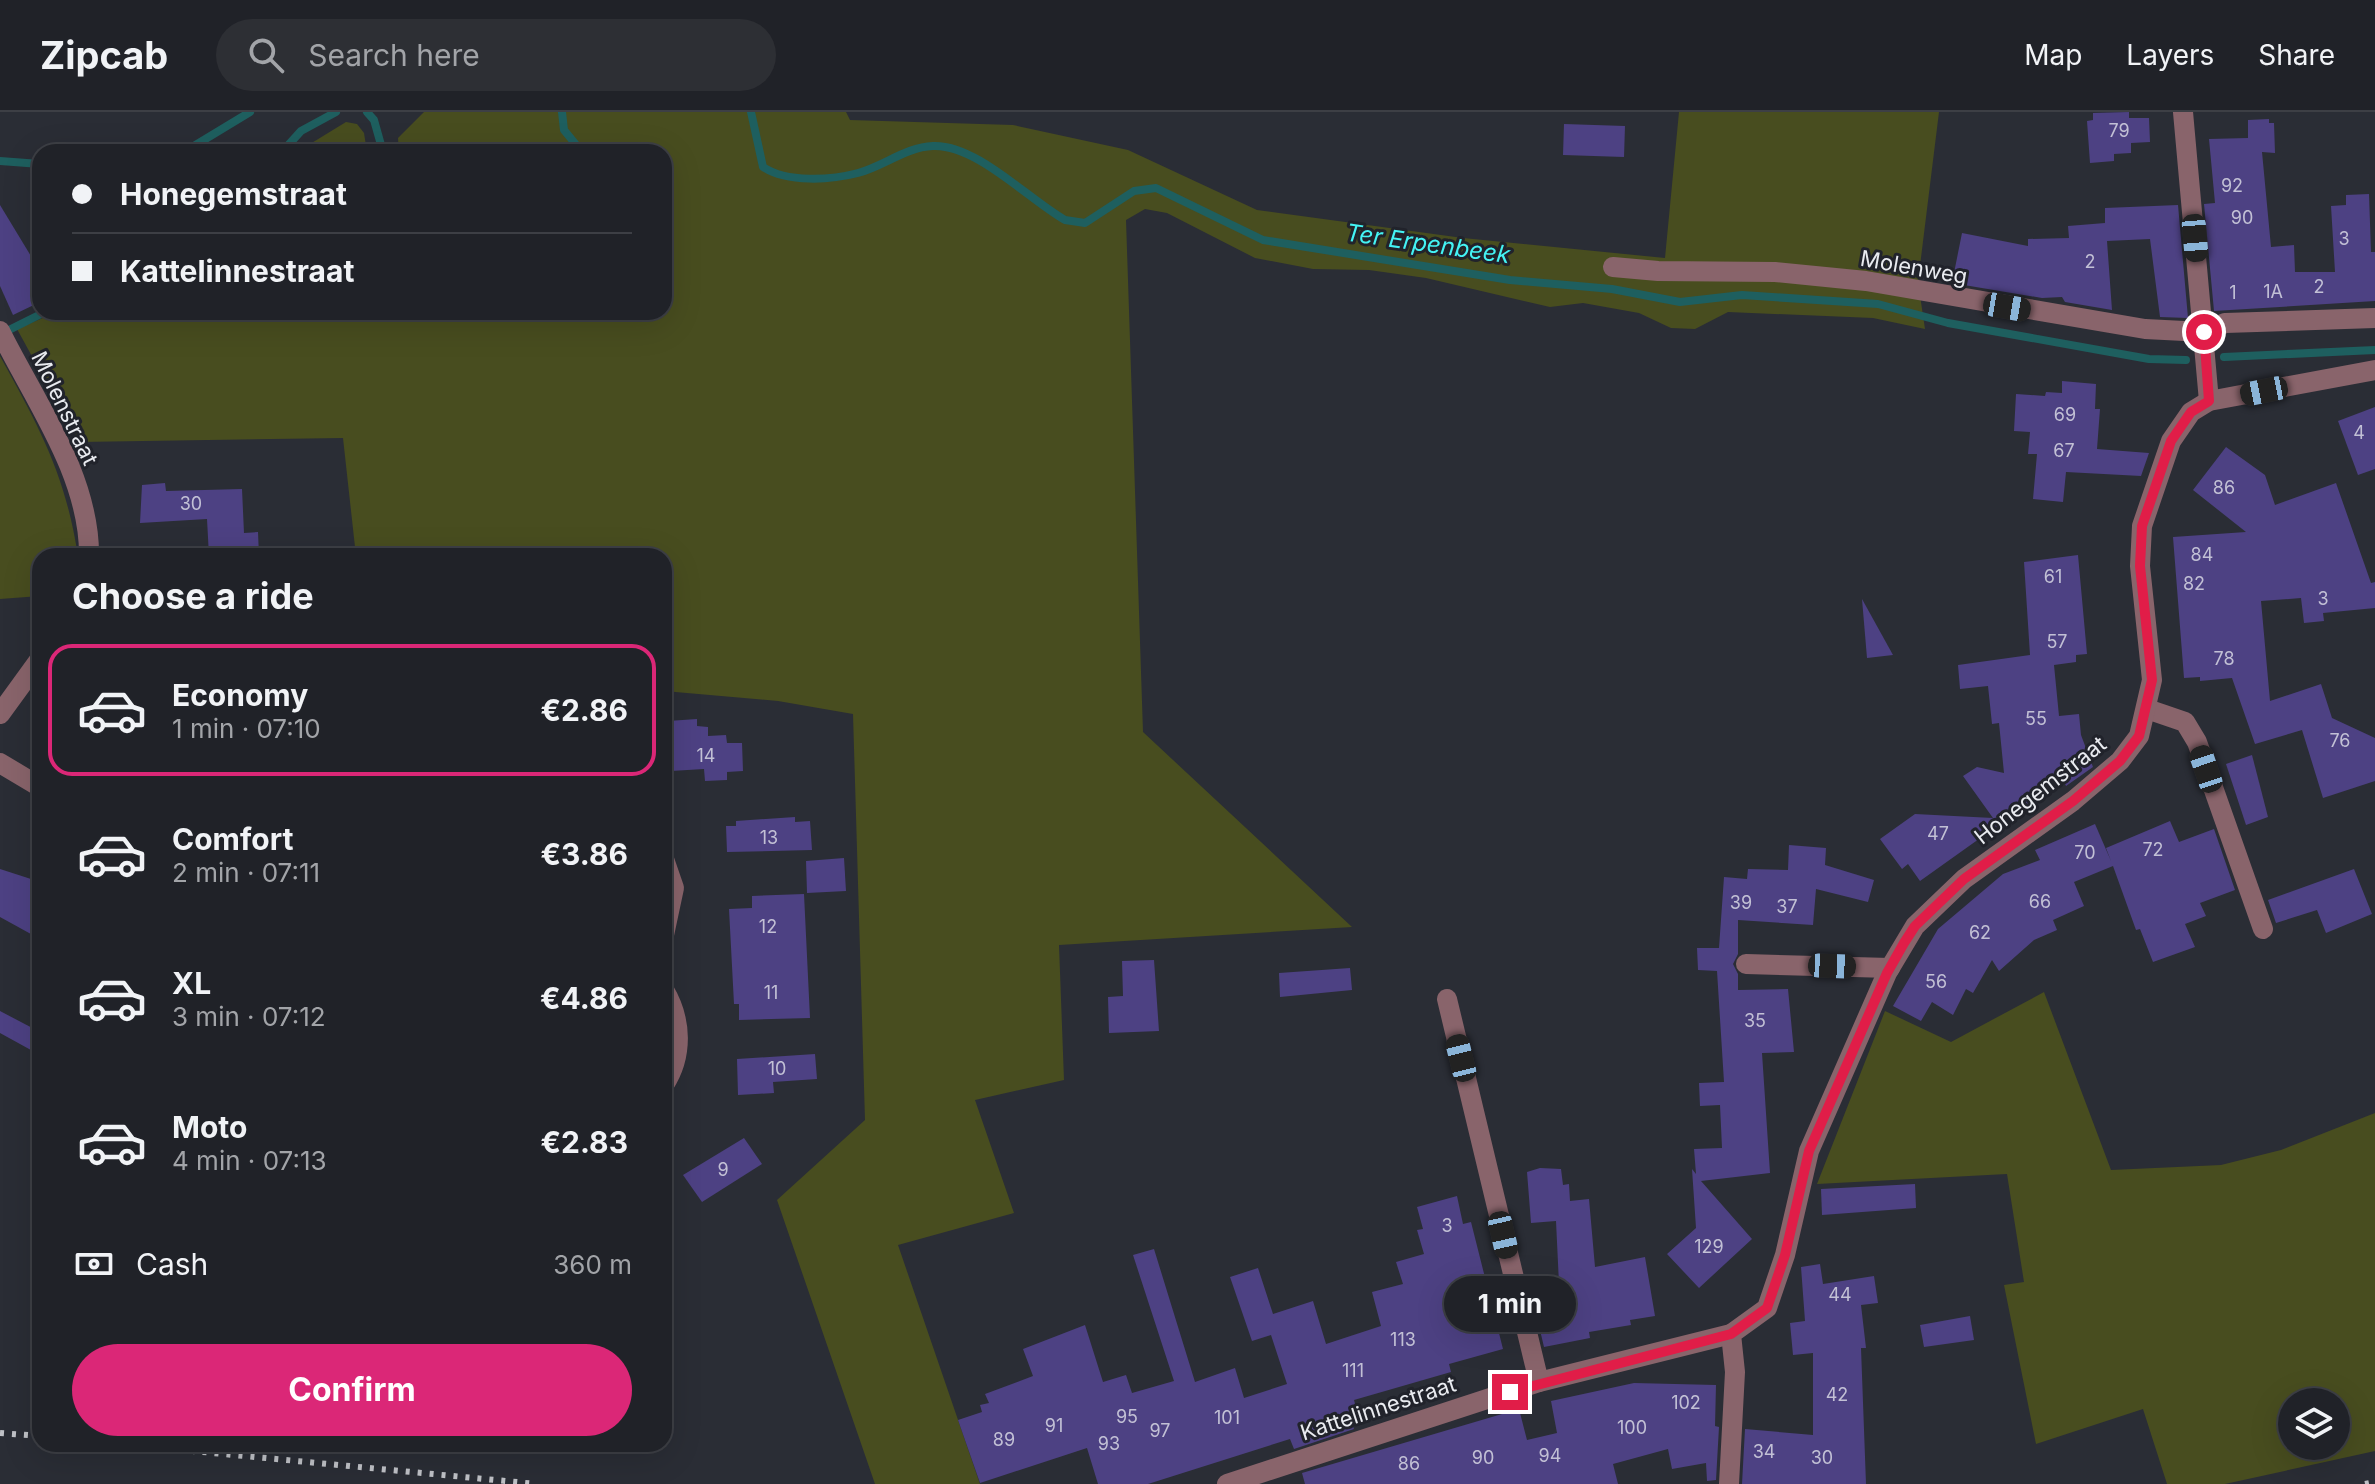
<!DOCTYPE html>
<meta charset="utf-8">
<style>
body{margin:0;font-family:Inter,sans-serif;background:#2d2f34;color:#f1f3f6;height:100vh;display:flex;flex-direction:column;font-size:30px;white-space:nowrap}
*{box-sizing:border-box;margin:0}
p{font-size:26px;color:#a2a4a8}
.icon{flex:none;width:44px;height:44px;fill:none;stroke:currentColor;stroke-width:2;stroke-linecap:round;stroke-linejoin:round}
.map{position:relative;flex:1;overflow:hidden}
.panel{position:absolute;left:32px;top:436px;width:640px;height:904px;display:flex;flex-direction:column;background:#202228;border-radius:24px;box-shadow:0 8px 32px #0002,0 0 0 2px #3d3f45}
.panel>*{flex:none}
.hud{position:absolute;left:32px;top:32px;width:640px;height:176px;border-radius:24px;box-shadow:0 8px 32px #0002,0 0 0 2px #3d3f45;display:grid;align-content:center;height:176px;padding:0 40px;background:#202228}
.controls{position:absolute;left:2278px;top:1276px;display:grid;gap:16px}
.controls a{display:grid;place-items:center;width:72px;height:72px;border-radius:50%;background:#202228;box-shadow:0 8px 32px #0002,0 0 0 2px #3d3f45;font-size:40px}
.end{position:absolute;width:36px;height:36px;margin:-18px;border:10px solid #e11d48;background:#fff;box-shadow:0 0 0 4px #fff}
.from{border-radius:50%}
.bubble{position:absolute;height:56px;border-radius:28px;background:#202228;box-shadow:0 8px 32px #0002,0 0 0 2px #3d3f45;font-size:26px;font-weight:700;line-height:56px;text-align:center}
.car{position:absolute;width:24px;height:48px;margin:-24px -12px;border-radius:10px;box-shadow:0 0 6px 2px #0007;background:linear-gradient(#222 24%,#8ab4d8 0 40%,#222 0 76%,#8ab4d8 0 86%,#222 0)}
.hud b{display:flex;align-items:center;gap:28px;height:76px;font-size:30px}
.hud b+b{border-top:2px solid #3d3f45}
.hud i{width:20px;height:20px;background:#f1f3f6}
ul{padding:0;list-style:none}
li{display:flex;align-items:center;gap:24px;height:132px;margin:0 16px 12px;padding:0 24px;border:4px solid transparent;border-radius:24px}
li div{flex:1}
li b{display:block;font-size:30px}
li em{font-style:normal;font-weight:700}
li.current{border-color:#db2777}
li>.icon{width:72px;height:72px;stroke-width:1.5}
h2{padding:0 40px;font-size:36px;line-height:96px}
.pay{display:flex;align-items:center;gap:20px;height:88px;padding:0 40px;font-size:30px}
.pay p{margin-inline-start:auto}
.action{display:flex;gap:16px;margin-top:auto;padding:16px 40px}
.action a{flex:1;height:92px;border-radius:48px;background:#db2777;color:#fff;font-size:32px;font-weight:700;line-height:92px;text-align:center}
header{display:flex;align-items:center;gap:48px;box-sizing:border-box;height:112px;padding:0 40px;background:#202228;border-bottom:2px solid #3d3f45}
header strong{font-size:38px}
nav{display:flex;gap:44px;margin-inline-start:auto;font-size:28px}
.search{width:560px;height:72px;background:#2d2f34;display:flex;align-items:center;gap:20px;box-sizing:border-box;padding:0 28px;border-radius:44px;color:#a2a4a8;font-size:30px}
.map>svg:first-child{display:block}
.green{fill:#484d1f;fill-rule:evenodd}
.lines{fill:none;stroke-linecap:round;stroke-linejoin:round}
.stream{stroke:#1e5f5f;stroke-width:8}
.building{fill:#4d4183}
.street{stroke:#89646b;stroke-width:20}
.rail{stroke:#bfc1c6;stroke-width:6;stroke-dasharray:4 8;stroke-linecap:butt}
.route{stroke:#e11d48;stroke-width:10}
.labels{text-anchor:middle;stroke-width:6;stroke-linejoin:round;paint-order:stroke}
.number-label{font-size:18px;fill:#c2c0d5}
.street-label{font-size:22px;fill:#e9ebf0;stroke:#21232b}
.water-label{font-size:24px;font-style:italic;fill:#44f3f4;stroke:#21232b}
</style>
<header>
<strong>Zipcab</strong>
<div class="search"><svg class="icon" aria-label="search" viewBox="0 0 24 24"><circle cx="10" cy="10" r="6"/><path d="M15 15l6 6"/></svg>Search here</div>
<nav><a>Map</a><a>Layers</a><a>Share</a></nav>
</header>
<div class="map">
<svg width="2375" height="1372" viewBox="0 0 2375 1372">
<rect width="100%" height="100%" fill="#2a2d35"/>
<g class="green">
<polygon points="424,0 846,0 850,8 1013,13 1128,38 1257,98 1463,126 1665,146 1679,0 1939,0 1918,170 1925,217 1873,206 1728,200 1695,217 1671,216 1639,201 1583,191 1550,195 1426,166 1369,158 1313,157 1255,146 1167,101 1145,97 1126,108 1143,620 1352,815 1059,833 1064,968 975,988 1014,1101 898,1133 980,1372 875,1372 777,1088 865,1008 853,602 778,589 664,579 664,444 356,444 343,326 79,330 17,217 45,205 71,200 664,200 664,40 399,40 398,26"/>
<polygon points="346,10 357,12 364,21 367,40 297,40"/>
<path d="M0,244C40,317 65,361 78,444H40V484L0,487Z"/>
<path d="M2044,880L2111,1058L2221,1053L2281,1038L2375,1001V1339L2225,1372H2167L2143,1297L2036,1332L2004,1173L2024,1170L2007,1062L1817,1072L1885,899L1951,930ZM2292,1290H2336V1334H2292Z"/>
</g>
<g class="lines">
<g class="stream">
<polyline points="367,0 374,8 383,40"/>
<polyline points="562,0 564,18 582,40"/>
<path d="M751,0L763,55C787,71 831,68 858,61C884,54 906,35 933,34C976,32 1028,87 1065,108L1085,111L1134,79L1156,76L1263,128L1510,168L1612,177L1680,190L1742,183L1878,192L1948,211L2149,247L2186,248"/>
<polyline points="184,40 250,0"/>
<polyline points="282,40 301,19 336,0"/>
<polyline points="0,49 40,52"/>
<polyline points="1,222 45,200"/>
<polyline points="2224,245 2375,238"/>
</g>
</g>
<g class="building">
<polygon points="2129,0 2129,6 2149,6 2150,30 2131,31 2131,41 2114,42 2114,49 2090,51 2087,9 2093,8 2093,1"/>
<polygon points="2269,7 2269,11 2274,11 2275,41 2262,40 2271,135 2294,133 2295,160 2335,160 2331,94 2346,93 2346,83 2369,82 2371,140 2375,140 2375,189 2214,199 2204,92 2215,91 2209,27 2248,26 2248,8"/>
<polygon points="1564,12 1625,14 1624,45 1563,43"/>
<polygon points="0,93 40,159 40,190 13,203 0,174"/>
<polygon points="2178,93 2188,206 2160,205 2150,127 2107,129 2112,198 2065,190 2062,185 2042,186 1952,171 1962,121 2028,134 2028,127 2069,126 2068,114 2105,111 2105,96"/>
<polygon points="2062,269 2096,272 2095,297 2100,297 2097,337 2149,341 2141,364 2066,360 2063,390 2033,387 2037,342 2028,342 2030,320 2014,319 2016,282 2045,284 2046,280 2062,281"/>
<polygon points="2375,295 2375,357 2358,363 2338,309"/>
<polygon points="2226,335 2265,363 2275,393 2336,371 2371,471 2375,470 2375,496 2323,501 2324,509 2304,511 2301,486 2261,489 2270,589 2321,572 2332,606 2375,626 2375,669 2323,686 2302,618 2255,632 2232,566 2200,569 2200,565 2184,566 2173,425 2246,420 2193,378"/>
<polygon points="165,371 166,379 242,377 244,421 258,420 259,444 209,444 207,407 140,411 142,373"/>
<polygon points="2078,443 2087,542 2076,543 2076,550 2054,553 2059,604 2079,602 2081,623 2093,655 2066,674 2063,667 1920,769 1908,752 1902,757 1880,727 1915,702 1993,706 1963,664 1977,655 2004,661 1999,611 1992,612 1988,574 1960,577 1958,553 2030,543 2024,450"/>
<polygon points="1862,487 1893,543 1867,546"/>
<polygon points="697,607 697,614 708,615 708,624 726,623 727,631 742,631 743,659 727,660 727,668 705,669 704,657 671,659 668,609"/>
<polygon points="2252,643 2268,705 2246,713 2226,652"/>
<polygon points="795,705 795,710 810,709 812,738 727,740 726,714 736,714 736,709"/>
<polygon points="2170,709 2179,730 2214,717 2235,778 2200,791 2206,804 2185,812 2195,835 2153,850 2140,817 2136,818 2113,754 2074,770 2084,794 2053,808 2057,818 2034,828 1999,859 1992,848 1973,881 1966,877 1953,903 1932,890 1921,909 1893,894 1938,817 2003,762 2040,748 2035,738 2095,712 2111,749 2106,736"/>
<polygon points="1789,733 1826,736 1825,753 1874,768 1868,790 1816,777 1813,813 1738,808 1738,842 1733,852 1738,862 1738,878 1788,877 1794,940 1762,941 1770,1061 1701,1069 1752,1127 1699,1176 1667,1142 1696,1116 1692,1057 1696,1062 1694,1037 1722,1036 1720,993 1700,994 1699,971 1724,970 1717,859 1698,858 1697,836 1719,836 1724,765 1747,767 1748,757 1788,758"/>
<polygon points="844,746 846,779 807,781 806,749"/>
<polygon points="0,757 31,767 40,774 40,827 0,805"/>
<polygon points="2354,757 2372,802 2326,821 2317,798 2276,811 2268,788"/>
<polygon points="804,782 810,906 739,908 739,892 734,892 729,797 752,796 752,784"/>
<polygon points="1154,848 1159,919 1109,921 1108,885 1123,884 1122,849"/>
<polygon points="1350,856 1352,878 1280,885 1279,861"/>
<polygon points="0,899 40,920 40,943 0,921"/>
<polygon points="815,942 817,967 773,970 774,981 738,983 737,947"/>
<polygon points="744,1026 762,1052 702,1090 683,1063"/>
<polygon points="1540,1056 1561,1057 1563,1073 1569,1072 1570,1089 1589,1087 1595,1155 1645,1145 1655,1204 1630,1208 1631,1213 1589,1220 1590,1226 1544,1235 1535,1197 1560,1193 1556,1109 1531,1111 1527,1060"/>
<polygon points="1915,1072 1916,1096 1822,1103 1821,1077"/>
<polygon points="1457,1084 1463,1112 1471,1110 1503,1237 1449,1252 1451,1260 1354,1288 1357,1299 1348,1302 1354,1317 1294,1337 1290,1327 1148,1372 1098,1372 1087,1336 980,1371 958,1308 982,1300 980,1293 989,1291 985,1282 1033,1264 1023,1237 1085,1213 1103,1270 1126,1263 1132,1281 1174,1269 1133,1143 1154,1137 1195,1270 1235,1256 1244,1286 1287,1272 1271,1223 1252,1229 1230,1165 1258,1156 1273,1202 1313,1189 1326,1232 1381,1214 1372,1180 1403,1172 1396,1150 1424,1142 1417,1118 1423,1117 1417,1095"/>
<polygon points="1820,1152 1823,1172 1874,1164 1878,1191 1861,1193 1866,1236 1861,1236 1866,1372 1742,1372 1745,1317 1813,1323 1813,1241 1793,1243 1790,1211 1805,1209 1801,1155"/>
<polygon points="1970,1204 1974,1228 1924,1235 1920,1213"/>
<polygon points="1634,1271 1716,1273 1715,1314 1719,1315 1716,1368 1707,1369 1706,1351 1672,1357 1668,1337 1613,1352 1618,1372 1305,1372 1302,1361 1519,1297 1527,1328 1557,1321 1551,1289"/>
</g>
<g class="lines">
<g class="street">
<polyline points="2183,0 2209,289"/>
<polyline points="1613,155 1658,159 1775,160 1866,169 2145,217 2204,220 2225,211 2375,206"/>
<path d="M0,219C34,288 90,364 89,444"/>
<polyline points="2147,597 2185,610 2197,630 2263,817"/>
<polyline points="0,602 40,547"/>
<polyline points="0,651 40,675"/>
<polyline points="664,747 674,776 664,823"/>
<polyline points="1746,852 1890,856"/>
<path d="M664,878C682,908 683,944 664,973"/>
<polyline points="1447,887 1539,1270"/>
<polyline points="1227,1372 1539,1270 1731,1222"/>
<polyline points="1729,1372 1735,1260 1731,1222 1767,1196 1785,1143 1809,1039 1887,861 1915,814 1964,767 2073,689 2120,649 2139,624 2152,568 2140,454 2142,414 2171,329 2191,300 2209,289 2375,258"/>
</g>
<g class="rail">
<polyline points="0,1321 40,1324"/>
<polyline points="119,1332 537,1372"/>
<polyline points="2365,1372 2375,1370"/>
</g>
</g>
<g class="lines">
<polyline class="route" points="1510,1280 1731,1222 1767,1196 1785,1143 1809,1039 1887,861 1904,831 1915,814 1964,767 2073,689 2120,649 2139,624 2152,568 2140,454 2142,414 2171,329 2191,300 2209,289 2204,220"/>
</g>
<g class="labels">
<g class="number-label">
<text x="2119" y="25">79</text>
<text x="2232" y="80">92</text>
<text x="2242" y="112">90</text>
<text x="2344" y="133">3</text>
<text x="2090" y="156">2</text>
<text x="2319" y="181">2</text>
<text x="2273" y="186">1A</text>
<text x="2233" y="187">1</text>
<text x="2065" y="309">69</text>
<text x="2359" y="327">4</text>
<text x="2064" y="345">67</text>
<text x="2224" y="382">86</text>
<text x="191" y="398">30</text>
<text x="2202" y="449">84</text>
<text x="2053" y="471">61</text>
<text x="2194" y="478">82</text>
<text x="2323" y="493">3</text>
<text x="2057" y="536">57</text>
<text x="2224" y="553">78</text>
<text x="2036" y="613">55</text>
<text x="2340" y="635">76</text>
<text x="706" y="650">14</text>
<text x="1938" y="728">47</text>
<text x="769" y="732">13</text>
<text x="2153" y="744">72</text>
<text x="2085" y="747">70</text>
<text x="2040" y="796">66</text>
<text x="1741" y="797">39</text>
<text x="1787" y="801">37</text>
<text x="768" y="821">12</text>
<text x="1980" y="827">62</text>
<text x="1936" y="876">56</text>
<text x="771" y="887">11</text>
<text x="1755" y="915">35</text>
<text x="777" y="963">10</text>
<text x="723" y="1064">9</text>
<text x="1447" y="1120">3</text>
<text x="1709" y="1141">129</text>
<text x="1840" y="1189">44</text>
<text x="1403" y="1234">113</text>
<text x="1353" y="1265">111</text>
<text x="1837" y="1289">42</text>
<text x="1686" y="1297">102</text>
<text x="1127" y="1311">95</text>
<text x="1227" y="1312">101</text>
<text x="1054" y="1320">91</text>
<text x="1632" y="1322">100</text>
<text x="1160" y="1325">97</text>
<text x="1004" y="1334">89</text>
<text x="1109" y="1338">93</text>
<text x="1764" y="1346">34</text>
<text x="1550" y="1350">94</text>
<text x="1483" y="1352">90</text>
<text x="1822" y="1352">30</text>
<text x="1409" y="1358">86</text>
</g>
<g class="street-label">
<text transform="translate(1914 155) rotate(10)" y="8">Molenweg</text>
<text transform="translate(65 296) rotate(64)" y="8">Molenstraat</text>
<text transform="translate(2040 678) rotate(-38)" y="8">Honegemstraat</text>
<text transform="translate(1378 1296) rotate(-18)" y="8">Kattelinnestraat</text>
</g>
<g class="water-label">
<text transform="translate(1428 132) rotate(8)" y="8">Ter Erpenbeek</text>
</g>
</g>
</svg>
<div class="controls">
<a><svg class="icon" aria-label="layers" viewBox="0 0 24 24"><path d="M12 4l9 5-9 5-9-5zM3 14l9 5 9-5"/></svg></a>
</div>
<i class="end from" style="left:2204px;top:220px"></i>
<i class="end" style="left:1510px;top:1280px"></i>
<div class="bubble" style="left:1444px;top:1164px;width:132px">1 min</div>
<i class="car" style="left:2195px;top:126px;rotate:175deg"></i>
<i class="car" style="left:2007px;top:195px;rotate:100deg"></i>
<i class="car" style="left:2264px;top:279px;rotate:259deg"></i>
<i class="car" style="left:2206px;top:657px;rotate:341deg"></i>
<i class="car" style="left:1832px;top:854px;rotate:92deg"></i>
<i class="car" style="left:1461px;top:946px;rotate:346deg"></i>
<i class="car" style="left:1503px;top:1123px;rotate:167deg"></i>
<div class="hud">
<b><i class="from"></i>Honegemstraat</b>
<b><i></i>Kattelinnestraat</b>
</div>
<section class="panel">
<h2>Choose a ride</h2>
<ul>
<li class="current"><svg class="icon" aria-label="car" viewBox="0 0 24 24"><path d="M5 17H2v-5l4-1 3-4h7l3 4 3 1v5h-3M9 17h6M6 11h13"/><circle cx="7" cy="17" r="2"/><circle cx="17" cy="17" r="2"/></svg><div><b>Economy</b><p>1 min · 07:10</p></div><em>€2.86</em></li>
<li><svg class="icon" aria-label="car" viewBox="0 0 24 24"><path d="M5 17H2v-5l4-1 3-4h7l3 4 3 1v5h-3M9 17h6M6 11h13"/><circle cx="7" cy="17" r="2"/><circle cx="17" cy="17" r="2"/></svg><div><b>Comfort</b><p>2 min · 07:11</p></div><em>€3.86</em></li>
<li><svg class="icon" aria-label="car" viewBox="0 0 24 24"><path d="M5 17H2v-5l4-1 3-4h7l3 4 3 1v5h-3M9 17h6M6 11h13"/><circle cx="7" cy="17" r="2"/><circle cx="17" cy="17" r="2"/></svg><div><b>XL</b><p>3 min · 07:12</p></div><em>€4.86</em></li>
<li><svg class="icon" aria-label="car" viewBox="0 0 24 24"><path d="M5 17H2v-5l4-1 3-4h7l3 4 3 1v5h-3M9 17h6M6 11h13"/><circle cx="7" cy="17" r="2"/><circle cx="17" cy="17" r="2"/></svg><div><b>Moto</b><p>4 min · 07:13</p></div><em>€2.83</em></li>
</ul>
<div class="pay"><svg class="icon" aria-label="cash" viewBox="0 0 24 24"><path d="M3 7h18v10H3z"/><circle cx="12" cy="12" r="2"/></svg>Cash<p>360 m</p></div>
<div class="action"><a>Confirm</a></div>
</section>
</div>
